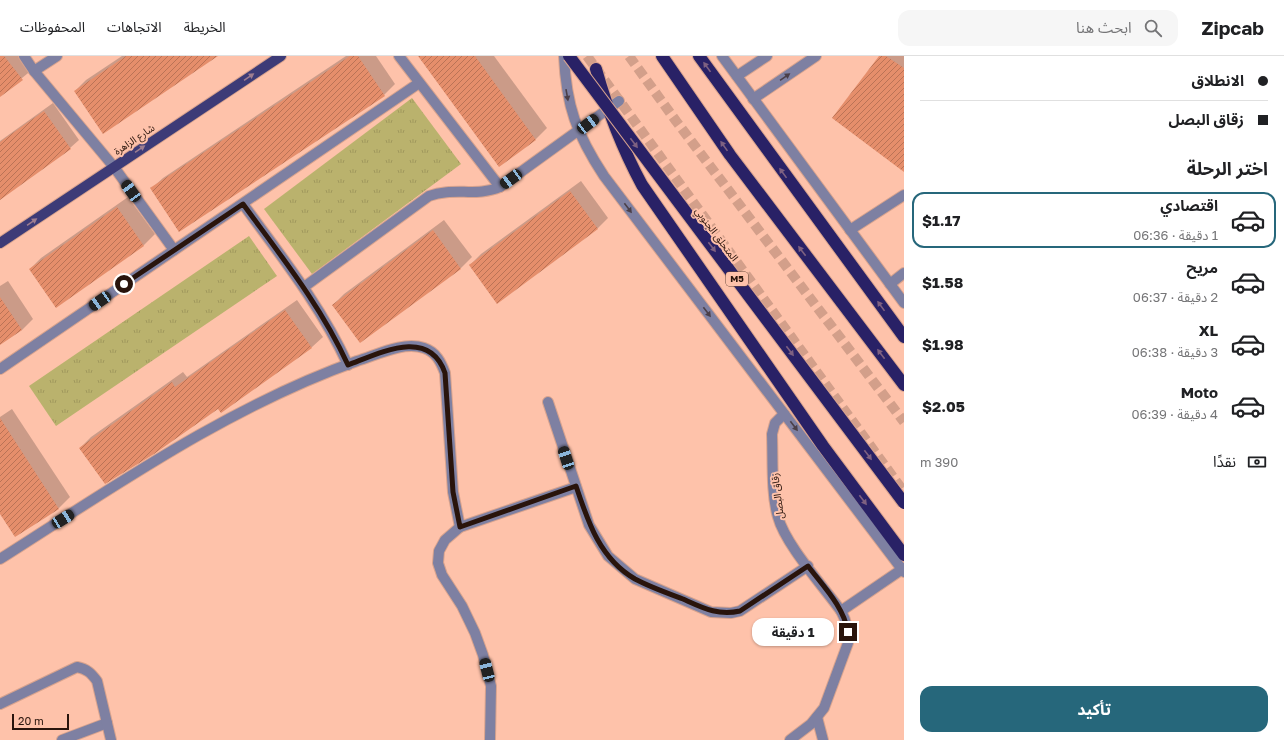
<!DOCTYPE html>
<html lang="ar">
<meta charset="utf-8">
<style>
body{margin:0;font-family:"Golos Text","Noto Sans Arabic",sans-serif;background:#f6f6f6;color:#202124;direction:rtl;height:100vh;display:flex;flex-direction:column;font-size:15px;white-space:nowrap}
*{box-sizing:border-box;margin:0}
p{font-size:13px;color:#757577}
.icon{flex:none;width:22px;height:22px;fill:none;stroke:currentColor;stroke-width:2;stroke-linecap:round;stroke-linejoin:round}
.map{position:relative;flex:1;overflow:hidden;direction:ltr}
.drawer{display:flex;flex-direction:column;background:#fff;width:380px}
.drawer>*{flex:none}
.guide{display:grid;align-content:center;height:88px;padding:0 16px;background:#fff}
.scale{position:absolute;left:12px;bottom:10px;width:57px;box-sizing:border-box;padding-left:4px;border:2px solid #29140c;border-top:0;font-size:11px;line-height:14px;white-space:nowrap;color:#29140c;-webkit-text-stroke:3px #fec2aa;paint-order:stroke}
.end{position:absolute;width:18px;height:18px;margin:-9px;border:5px solid #29140c;background:#fff;box-shadow:0 0 0 2px #fff}
.from{border-radius:50%}
.bubble{position:absolute;height:28px;border-radius:12px;background:#fff;box-shadow:0 1px 3px #0004;font-size:13px;font-weight:700;line-height:28px;text-align:center;direction:rtl}
.car{position:absolute;width:12px;height:24px;margin:-12px -6px;border-radius:5px;box-shadow:0 0 3px 1px #0007;background:linear-gradient(#222 24%,#8ab4d8 0 40%,#222 0 76%,#8ab4d8 0 86%,#222 0)}
.guide b{display:flex;align-items:center;gap:14px;height:38px;font-size:15px}
.guide b+b{border-top:1px solid #e0e0e0}
.guide i{width:10px;height:10px;background:#202124}
ul{padding:0;list-style:none}
li{display:flex;align-items:center;gap:12px;height:56px;margin:0 8px 6px;padding:0 8px;border:2px solid transparent;border-radius:12px}
li div{flex:1}
li b{display:block;font-size:15px}
li em{font-style:normal;font-weight:700}
li.selected{border-color:#26677b}
li>.icon{width:36px;height:36px;stroke-width:1.5}
h2{padding:0 16px;font-size:18px;line-height:48px}
.pay{display:flex;align-items:center;gap:10px;height:44px;padding:0 16px;font-size:15px}
.pay p{margin-inline-start:auto}
.cta{display:flex;gap:8px;margin-top:auto;padding:8px 16px}
.cta a{flex:1;height:46px;border-radius:12px;background:#26677b;color:#fff;font-size:16px;font-weight:700;line-height:46px;text-align:center}
header{display:flex;align-items:center;gap:24px;box-sizing:border-box;height:56px;padding:0 20px;background:#fff;border-bottom:1px solid #e0e0e0}
header strong{font-size:19px}
nav{display:flex;gap:22px;margin-inline-start:auto;font-size:14px}
.search{width:280px;height:36px;background:#f6f6f6;display:flex;align-items:center;gap:10px;box-sizing:border-box;padding:0 14px;border-radius:12px;color:#757577;font-size:15px}
main{display:flex;flex:1;min-height:0}
.map>svg:first-child{display:block}
.park{fill:url(#park-tufts)}
.shadow{fill:#0003}
.building{fill:url(#building-hatch)}
.lines{fill:none;stroke-linecap:round;stroke-linejoin:round}
.primary-tunnel{stroke:#d39f8a;stroke-width:10;stroke-dasharray:10 5;stroke-linecap:butt}
.lane-casing{stroke:#d8a38e;stroke-width:12}
.street-casing{stroke:#d8a38e;stroke-width:12}
.primary-casing{stroke:#d8a38e;stroke-width:12}
.highway-casing{stroke:#d8a38e;stroke-width:14}
.lane{stroke:#7e80a2;stroke-width:10}
.street{stroke:#7e80a2;stroke-width:10}
.primary{stroke:#3d3b77;stroke-width:10}
.highway{stroke:#292166;stroke-width:12}
.highway-bridge-casing{stroke:#d8a38e;stroke-width:14;stroke-linecap:butt}
.highway-bridge{stroke:#292166;stroke-width:12}
.oneway{fill:#7e6181}
.oneway2{fill:#9e7e90}
.oneway3{fill:#4b3f48}
.route{stroke:#29140c;stroke-width:5}
.labels{text-anchor:middle;stroke-width:4;stroke-linejoin:round;paint-order:stroke}
.shield{fill:#fec2aa;stroke:#69483b;stroke-width:1}
.shield-label{font-size:9px;font-weight:bold;fill:#29140c}
.street-label{font-size:10px;fill:#29140c;stroke:#fec2aa}
</style>
<header>
<strong>Zipcab</strong>
<div class="search"><svg class="icon" aria-label="search" viewBox="0 0 24 24"><circle cx="10" cy="10" r="6"/><path d="M15 15l6 6"/></svg>ابحث هنا</div>
<nav><a>الخريطة</a><a>الاتجاهات</a><a>المحفوظات</a></nav>
</header>
<main>
<section class="drawer">
<div class="guide">
<b><i class="from"></i>الانطلاق</b>
<b><i></i>زقاق البصل</b>
</div>
<h2>اختر الرحلة</h2>
<ul>
<li class="selected"><svg class="icon" aria-label="car" viewBox="0 0 24 24"><path d="M5 17H2v-5l4-1 3-4h7l3 4 3 1v5h-3M9 17h6M6 11h13"/><circle cx="7" cy="17" r="2"/><circle cx="17" cy="17" r="2"/></svg><div><b>اقتصادي</b><p>1 دقيقة · 06:36</p></div><em>$1.17</em></li>
<li><svg class="icon" aria-label="car" viewBox="0 0 24 24"><path d="M5 17H2v-5l4-1 3-4h7l3 4 3 1v5h-3M9 17h6M6 11h13"/><circle cx="7" cy="17" r="2"/><circle cx="17" cy="17" r="2"/></svg><div><b>مريح</b><p>2 دقيقة · 06:37</p></div><em>$1.58</em></li>
<li><svg class="icon" aria-label="car" viewBox="0 0 24 24"><path d="M5 17H2v-5l4-1 3-4h7l3 4 3 1v5h-3M9 17h6M6 11h13"/><circle cx="7" cy="17" r="2"/><circle cx="17" cy="17" r="2"/></svg><div><b>XL</b><p>3 دقيقة · 06:38</p></div><em>$1.98</em></li>
<li><svg class="icon" aria-label="car" viewBox="0 0 24 24"><path d="M5 17H2v-5l4-1 3-4h7l3 4 3 1v5h-3M9 17h6M6 11h13"/><circle cx="7" cy="17" r="2"/><circle cx="17" cy="17" r="2"/></svg><div><b>Moto</b><p>4 دقيقة · 06:39</p></div><em>$2.05</em></li>
</ul>
<div class="pay"><svg class="icon" aria-label="cash" viewBox="0 0 24 24"><path d="M3 7h18v10H3z"/><circle cx="12" cy="12" r="2"/></svg>نقدًا<p>390 m</p></div>
<div class="cta"><a>تأكيد</a></div>
</section>
<div class="map">
<svg width="904" height="684" viewBox="0 0 904 684">
<defs>
<pattern id="park-tufts" width="24" height="20" patternUnits="userSpaceOnUse"><rect width="24" height="20" fill="#bab26d"/><path d="M3 7l-1-3M5 7V3M7 7l1-3M15 17l-1-3M17 17v-4M19 17l1-3" fill="none" stroke="#a0985d"/></pattern>
<pattern id="building-hatch" width="6" height="6" patternUnits="userSpaceOnUse"><rect width="6" height="6" fill="#e58e6b"/><path d="M-1 1l2-2M0 6l6-6M5 7l2-2" fill="none" stroke="#ba7356"/></pattern>
</defs>
<rect width="100%" height="100%" fill="#fec2aa"/>
<g class="park">
<polygon points="412,42 461,108 312,218 264,153"/>
<polygon points="249,180 277,220 56,370 29,330"/>
</g>
<g class="shadow">
<polygon points="0,0 23,0 33,13 0,40"/>
<polygon points="122,0 217,0 75,35 86,24"/>
<polygon points="346,0 376,0 395,28 384,39 152,132 163,122"/>
<polygon points="419,0 494,0 547,72 536,83 500,109"/>
<polygon points="881,0 904,0 904,115"/>
<polygon points="53,47 79,84 70,92 1,142 0,85"/>
<polygon points="581,125 608,162 597,173 470,209 481,198"/>
<polygon points="128,141 155,178 144,189 56,250 30,213 41,202"/>
<polygon points="444,164 472,201 461,212 360,286 333,249 344,238"/>
<polygon points="8,225 33,263 22,274 0,288 0,230"/>
<polygon points="297,244 323,281 312,291 221,355 218,352 80,392 91,381 183,316 187,321"/>
<polygon points="12,353 70,441 59,452 16,480 0,456 0,361"/>
</g>
<g class="building">
<polygon points="0,0 4,0 23,24 0,41"/>
<polygon points="126,0 218,0 103,78 74,35"/>
<polygon points="350,0 358,0 385,40 179,176 150,132"/>
<polygon points="418,0 475,0 536,84 499,111"/>
<polygon points="879,0 886,0 904,12 904,116 832,62"/>
<polygon points="44,55 71,93 0,144 0,86"/>
<polygon points="570,135 598,173 497,248 469,209"/>
<polygon points="117,151 144,190 56,252 29,213"/>
<polygon points="433,174 461,213 360,287 332,249"/>
<polygon points="0,241 22,274 0,289"/>
<polygon points="285,254 312,292 221,357 218,353 154,398 105,428 79,392 172,326 175,331"/>
<polygon points="0,362 59,453 15,481 0,458"/>
</g>
<g class="lines">
<g class="primary-tunnel">
<polyline points="587,0 904,436"/>
<polyline points="629,0 676,65 904,366"/>
</g>
<defs>
<polyline id="lane" points="62,684 107,667"/>
<g id="street">
<polyline points="24,0 34,15 114,111 174,194"/>
<polyline points="399,0 500,131"/>
<path d="M564,0C566,50 577,79 604,120L904,516"/>
<polyline points="722,0 904,247"/>
<polyline points="34,15 57,0"/>
<polyline points="737,20 767,0"/>
<polyline points="753,43 816,0"/>
<path d="M243,148C281,200 321,250 348,309"/>
<polyline points="850,174 904,139"/>
<polyline points="890,228 904,217"/>
<path d="M304,231L429,140C453,131 477,141 500,131L619,45"/>
<polyline points="0,313 419,27"/>
<polyline points="548,346 589,469 608,500 635,523 711,556 731,557 740,555 808,510"/>
<path d="M784,358L775,367L772,378C773,403 771,438 778,461C785,488 823,530 841,555C847,566 848,574 848,587L824,652L811,668L790,684"/>
<path d="M0,503C115,430 228,351 357,305C377,299 403,285 424,292C436,296 441,306 445,317L453,436L460,471"/>
<polyline points="841,555 904,512"/>
<path d="M0,648L77,611C87,613 91,617 97,625L111,684"/>
<polyline points="817,661 823,684"/>
<polyline points="490,684 491,630 483,599 475,577 462,550 442,519 438,507 439,495 445,484 460,471 576,431"/>
</g>
<polyline id="primary" points="0,187 281,0"/>
<g id="highway">
<polyline points="662,0 730,99 904,329"/>
<polyline points="699,0 904,281"/>
<path d="M596,13C608,56 621,90 642,129L823,390L904,499"/>
</g>
</defs>
<use href="#lane" class="lane-casing"/>
<use href="#street" class="street-casing"/>
<use href="#primary" class="primary-casing"/>
<use href="#highway" class="highway-casing"/>
<use href="#lane" class="lane"/>
<use href="#street" class="street"/>
<use href="#primary" class="primary"/>
<use href="#highway" class="highway"/>
<defs>
<polyline id="highway-bridge" points="569,0 904,447"/>
</defs>
<use href="#highway-bridge" class="highway-bridge-casing"/>
<use href="#highway-bridge" class="highway-bridge"/>
</g>
<defs><path id="oneway-solid" d="M-6-.8H1V-3.2L6.5 0L1 3.2V.8H-6Z"/></defs>
<g class="oneway">
<use href="#oneway-solid" transform="translate(707 11) rotate(-126)"/>
<use href="#oneway-solid" transform="translate(634 87) rotate(53)"/>
<use href="#oneway-solid" transform="translate(724 90) rotate(-125)"/>
<use href="#oneway-solid" transform="translate(783 117) rotate(-126)"/>
<use href="#oneway-solid" transform="translate(712 191) rotate(53)"/>
<use href="#oneway-solid" transform="translate(802 195) rotate(-127)"/>
<use href="#oneway-solid" transform="translate(881 250) rotate(-126)"/>
<use href="#oneway-solid" transform="translate(790 295) rotate(53)"/>
<use href="#oneway-solid" transform="translate(881 298) rotate(-127)"/>
<use href="#oneway-solid" transform="translate(868 399) rotate(53)"/>
<use href="#oneway-solid" transform="translate(863 444) rotate(53)"/>
</g>
<g class="oneway2">
<use href="#oneway-solid" transform="translate(249 21) rotate(-34)"/>
<use href="#oneway-solid" transform="translate(140 93) rotate(-34)"/>
<use href="#oneway-solid" transform="translate(32 166) rotate(-34)"/>
</g>
<g class="oneway3">
<use href="#oneway-solid" transform="translate(785 21) rotate(-34)"/>
<use href="#oneway-solid" transform="translate(567 39) rotate(80)"/>
<use href="#oneway-solid" transform="translate(628 152) rotate(53)"/>
<use href="#oneway-solid" transform="translate(707 256) rotate(53)"/>
<use href="#oneway-solid" transform="translate(794 370) rotate(53)"/>
</g>
<g class="lines">
<path class="route" d="M124,228L243,148C281,200 321,250 348,309C380,297 429,271 445,317L453,436L460,471L576,430C588,466 600,503 635,523C650,531 667,537 683,543C703,552 718,560 740,555L808,510C823,530 844,551 848,576"/>
</g>
<g class="labels">
<rect class="shield" x="726" y="216" width="22" height="14" rx="3"/>
<g class="shield-label">
<text x="737" y="226">M5</text>
</g>
<g class="street-label">
<text transform="translate(134 83) rotate(-34)" y="4">شارع الزاهرة</text>
<text transform="translate(717 178) rotate(53)" y="4">المتحلق الجنوبي</text>
<text transform="translate(777 440) rotate(-97)" y="4">زقاق البصل</text>
</g>
</g>
</svg>
<div class="scale">20 m</div>
<i class="end from" style="left:124px;top:228px"></i>
<i class="end" style="left:848px;top:576px"></i>
<div class="bubble" style="left:752px;top:562px;width:82px">1 دقيقة</div>
<i class="car" style="left:588px;top:68px;rotate:53deg"></i>
<i class="car" style="left:511px;top:123px;rotate:234deg"></i>
<i class="car" style="left:131px;top:135px;rotate:324deg"></i>
<i class="car" style="left:100px;top:245px;rotate:236deg"></i>
<i class="car" style="left:566px;top:402px;rotate:342deg"></i>
<i class="car" style="left:63px;top:463px;rotate:58deg"></i>
<i class="car" style="left:487px;top:614px;rotate:346deg"></i>
</div>
</main>
